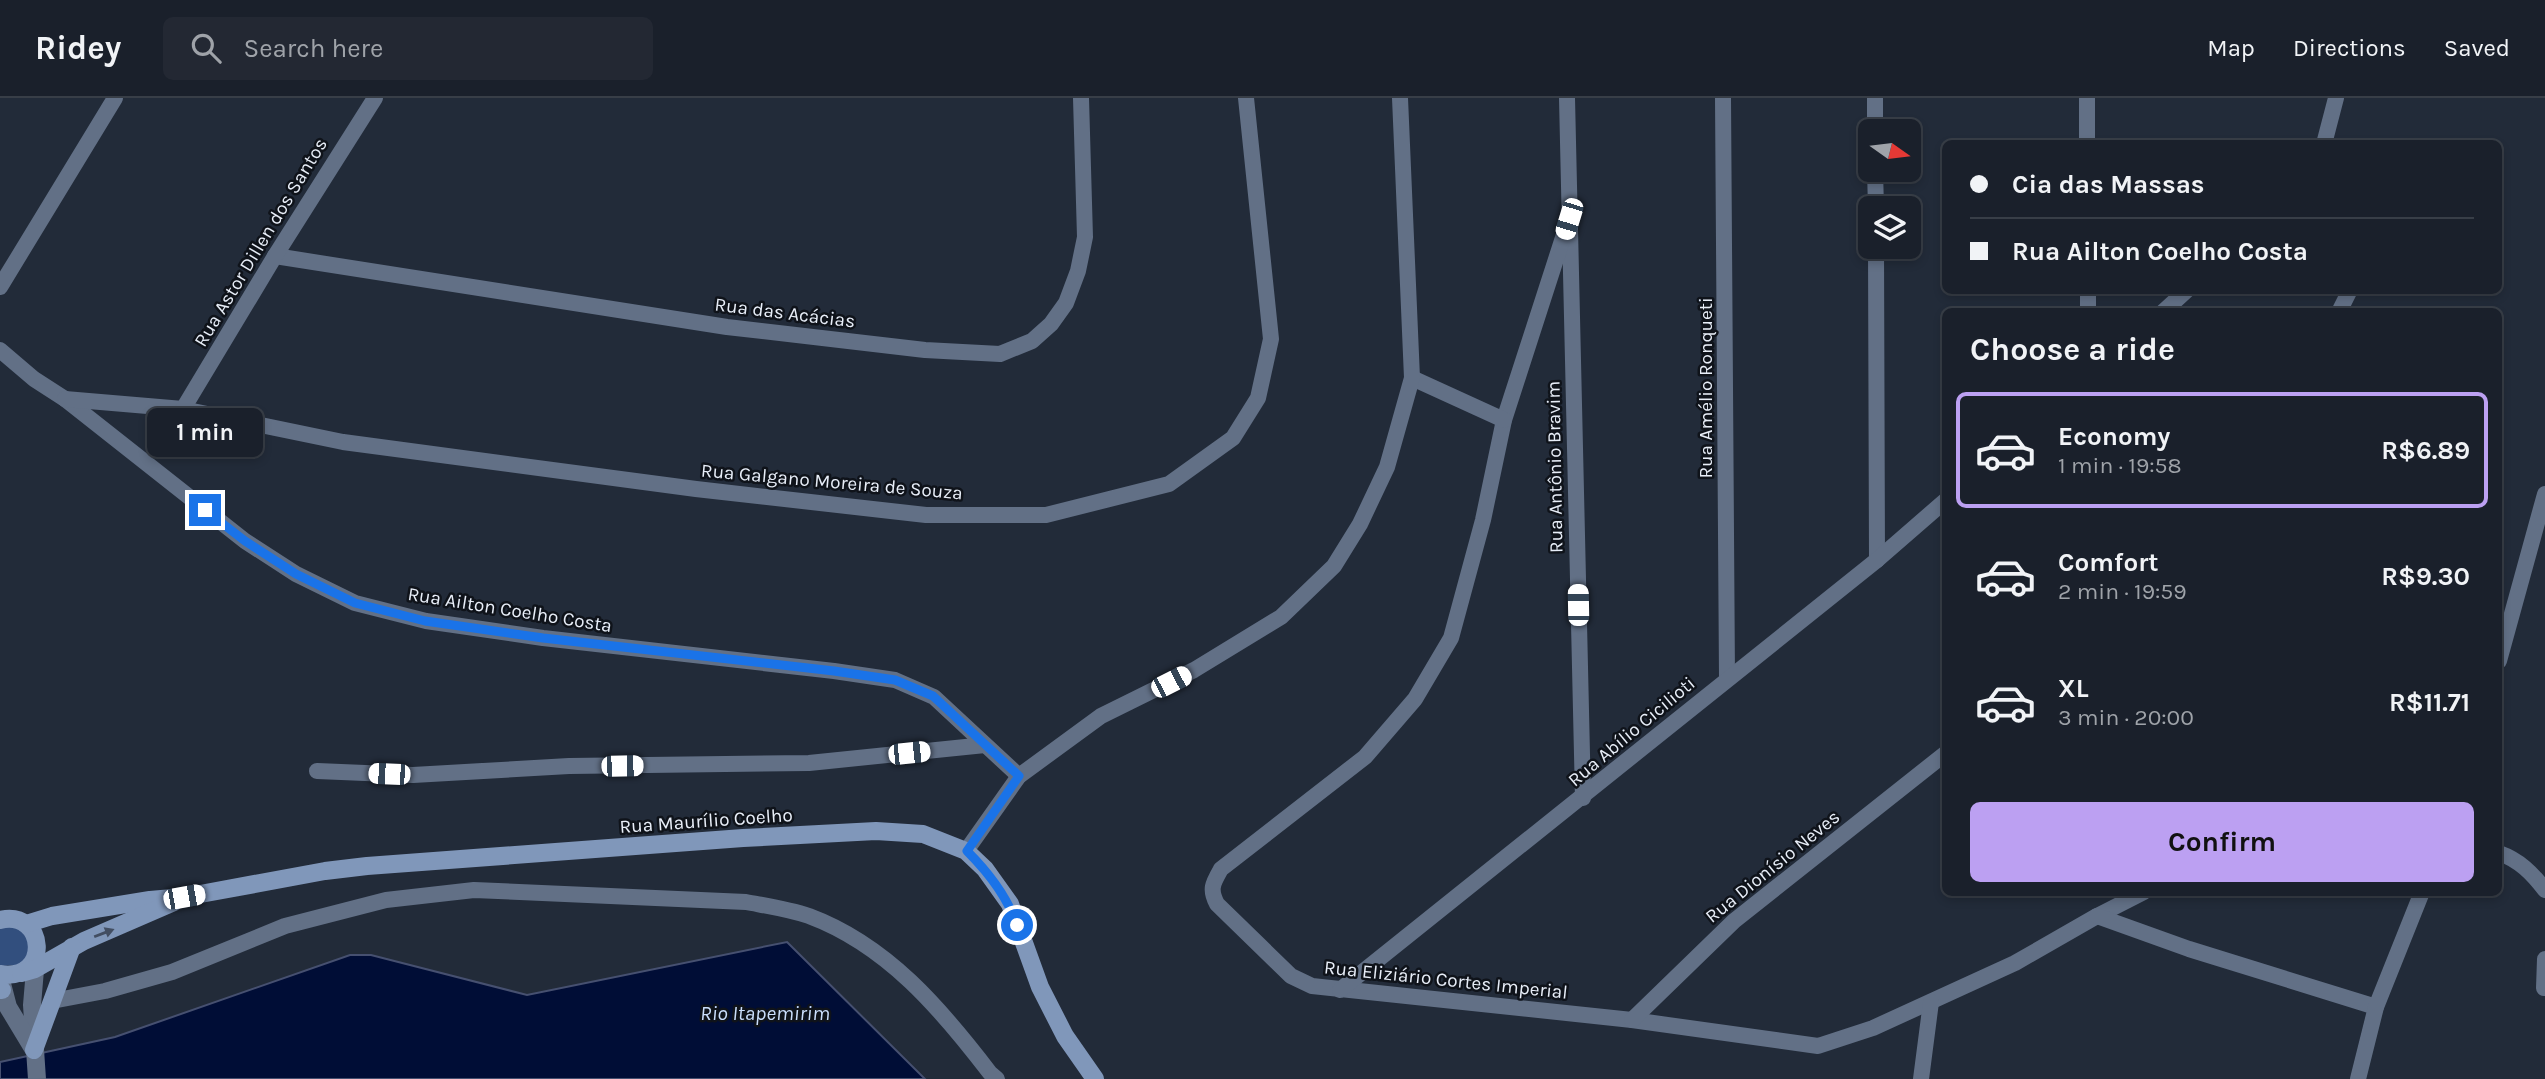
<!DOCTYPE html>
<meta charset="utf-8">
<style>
body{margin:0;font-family:Karla,sans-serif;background:#232833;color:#f1f3f6;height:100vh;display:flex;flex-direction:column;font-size:26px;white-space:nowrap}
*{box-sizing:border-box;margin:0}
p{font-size:23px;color:#9fa3a9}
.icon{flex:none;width:38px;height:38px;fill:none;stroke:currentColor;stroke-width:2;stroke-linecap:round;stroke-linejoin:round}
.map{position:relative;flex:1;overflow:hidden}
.panel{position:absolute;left:1942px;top:210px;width:560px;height:588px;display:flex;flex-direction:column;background:#1a202b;border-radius:10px;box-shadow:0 4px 10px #0003,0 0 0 2px #383e47}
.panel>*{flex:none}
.banner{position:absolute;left:1942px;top:42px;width:560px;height:154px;border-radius:10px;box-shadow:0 4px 10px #0003,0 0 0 2px #383e47;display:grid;align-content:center;height:154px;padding:0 28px;background:#1a202b}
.needle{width:46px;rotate:104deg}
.tools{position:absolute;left:1858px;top:21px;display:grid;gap:14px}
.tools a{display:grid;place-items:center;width:63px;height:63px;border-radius:10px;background:#1a202b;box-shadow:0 4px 10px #0003,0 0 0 2px #383e47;font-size:35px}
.end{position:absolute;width:32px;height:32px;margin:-16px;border:9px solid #1a73e8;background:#fff;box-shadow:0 0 0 4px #fff}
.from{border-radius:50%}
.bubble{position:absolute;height:49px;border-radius:10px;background:#1a202b;box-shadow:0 4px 10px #0003,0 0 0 2px #383e47;font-size:23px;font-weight:700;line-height:49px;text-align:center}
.car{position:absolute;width:21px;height:42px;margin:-21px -10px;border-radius:9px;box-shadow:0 0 5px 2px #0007;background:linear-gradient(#fff 24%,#345 0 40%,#fff 0 76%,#345 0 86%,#fff 0)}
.banner b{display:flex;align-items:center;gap:24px;height:66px;font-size:26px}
.banner b+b{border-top:2px solid #383e47}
.banner i{width:18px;height:18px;background:#f1f3f6}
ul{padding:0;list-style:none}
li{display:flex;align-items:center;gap:21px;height:116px;margin:0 14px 10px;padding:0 14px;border:4px solid transparent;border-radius:10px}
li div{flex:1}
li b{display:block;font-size:26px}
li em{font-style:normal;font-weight:700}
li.active{border-color:#bca0f2}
li>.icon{width:63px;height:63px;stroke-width:1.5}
h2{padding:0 28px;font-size:32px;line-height:84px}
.cta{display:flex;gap:14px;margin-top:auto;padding:14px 28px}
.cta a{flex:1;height:80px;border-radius:10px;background:#bca0f2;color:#111;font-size:28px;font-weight:700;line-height:80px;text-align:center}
header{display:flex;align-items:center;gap:42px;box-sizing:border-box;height:98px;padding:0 35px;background:#1a202b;border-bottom:2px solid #383e47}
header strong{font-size:33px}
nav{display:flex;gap:38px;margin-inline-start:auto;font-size:24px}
.search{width:490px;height:63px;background:#232833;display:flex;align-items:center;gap:18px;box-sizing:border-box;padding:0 24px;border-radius:10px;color:#9fa3a9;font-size:26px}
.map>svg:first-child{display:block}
.green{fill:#324f7e}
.water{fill:#000d36;stroke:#465070;stroke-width:2}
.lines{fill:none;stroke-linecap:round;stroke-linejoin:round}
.minor{stroke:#627086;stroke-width:16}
.tertiary{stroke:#627086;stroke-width:18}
.secondary{stroke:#8097ba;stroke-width:18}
.oneway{fill:#424e62}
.route{stroke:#1a73e8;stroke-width:9}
.labels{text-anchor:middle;stroke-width:5;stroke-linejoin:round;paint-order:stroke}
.street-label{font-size:19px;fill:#e8eef8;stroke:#0f131a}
.water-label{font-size:21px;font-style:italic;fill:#cadefc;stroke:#0f131a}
</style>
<header>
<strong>Ridey</strong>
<div class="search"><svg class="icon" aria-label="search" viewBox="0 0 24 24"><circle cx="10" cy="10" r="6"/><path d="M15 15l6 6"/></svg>Search here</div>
<nav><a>Map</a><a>Directions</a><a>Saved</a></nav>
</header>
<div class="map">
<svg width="2545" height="981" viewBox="0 0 2545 981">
<rect width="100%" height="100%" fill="#222b39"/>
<polygon class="green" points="0,828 22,830 32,849 21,867 0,868"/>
<polygon class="water" points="787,844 925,981 0,981 0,964 115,939 350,857 371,857 527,897"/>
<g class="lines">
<g class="minor">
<polyline points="1567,0 1583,700"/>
<polyline points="1723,0 1727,580"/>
<polyline points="1875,0 1875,33"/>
<polyline points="2087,0 2087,46"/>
<polyline points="2324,46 2336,0"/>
<polyline points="1875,72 1876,110"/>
<path d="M1569,121L1504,322L1483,422L1451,540L1415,601L1365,659L1221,771C1213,785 1209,791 1217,806L1291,878L1312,888L1632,922L1818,948L1873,930L2015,865L2097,818L2144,794"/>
<polyline points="1876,149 1877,462"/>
<polyline points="275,158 727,229 925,252 1000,256 1032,243 1051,226 1066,205 1078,173 1085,139 1081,0"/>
<polyline points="0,189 115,0"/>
<polyline points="2088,192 2088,214"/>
<polyline points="2163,214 2187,192"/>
<polyline points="2339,214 2350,192"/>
<polyline points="0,252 34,281 65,301 245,443 296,476 355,505 426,523 543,540 834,573 895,582 934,599 1019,678"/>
<polyline points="1412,280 1504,322"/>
<polyline points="65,301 183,311 343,344 696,391 926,417 1046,417 1169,386 1233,340 1258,300 1271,241 1246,0"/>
<polyline points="183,311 275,158 375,0"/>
<polyline points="2499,563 2545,396"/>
<polyline points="317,673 413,677 569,668 809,665 985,647"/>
<polyline points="966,753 1019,678 1101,618 1194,572 1281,519 1334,468 1360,426 1387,369 1412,280 1400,0"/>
<path d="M2499,755C2519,762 2532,775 2545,792"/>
<polyline points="2097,818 2189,851 2376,909"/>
<polyline points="2544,890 2545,861"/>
<polyline points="1340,892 1877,462 1946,402"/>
<path d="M52,903L105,893L172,874L285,828L386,802L474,792L746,804C767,808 788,811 809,818C887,847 941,911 990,975L997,981"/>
<polyline points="1632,922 1734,823 1946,655"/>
<polyline points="1921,981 1931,904"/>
<polyline points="2358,981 2376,909 2422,794"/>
</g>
<g class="tertiary">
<polyline points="36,860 32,907 37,981"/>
<polyline points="0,878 8,909 34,952"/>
</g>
<g class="secondary">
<path d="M0,822C46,811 52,884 0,876"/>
<polyline points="26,826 52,818 150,802 184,799 325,773 367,768 743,740 876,733 923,736 966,753 985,771 1010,806 1040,889 1065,938 1095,981"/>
<polyline points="21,875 35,871 84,843 174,804"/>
<polyline points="0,892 2,892"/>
<polyline points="34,952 72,849"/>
</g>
</g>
<defs><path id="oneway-solid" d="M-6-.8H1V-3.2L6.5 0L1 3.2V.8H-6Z" transform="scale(1.75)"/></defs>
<use class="oneway" href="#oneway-solid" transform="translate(104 835) rotate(-21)"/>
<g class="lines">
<path class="route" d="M205,412L245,443L296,476L355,505L425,523L543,540L834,573L895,582L933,598L1019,678L967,753C989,775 1007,798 1017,827"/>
</g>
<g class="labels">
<g class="street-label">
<text transform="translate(260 144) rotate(-59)" y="7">Rua Astor Dillen dos Santos</text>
<text transform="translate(785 214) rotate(7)" y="7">Rua das Acácias</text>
<text transform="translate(1705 290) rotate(-90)" y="7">Rua Amélio Ronqueti</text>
<text transform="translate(1554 369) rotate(-91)" y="7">Rua Antônio Bravim</text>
<text transform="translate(832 383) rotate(5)" y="7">Rua Galgano Moreira de Souza</text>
<text transform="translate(510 511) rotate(9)" y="7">Rua Ailton Coelho Costa</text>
<text transform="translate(1631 633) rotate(-40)" y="7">Rua Abílio Cicilioti</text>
<text transform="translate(706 722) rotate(-4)" y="7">Rua Maurílio Coelho</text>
<text transform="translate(1772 768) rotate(-39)" y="7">Rua Dionísio Neves</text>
<text transform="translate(1446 881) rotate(6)" y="7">Rua Eliziário Cortes Imperial</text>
</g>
<g class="water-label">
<text x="765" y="922">Rio Itapemirim</text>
</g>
</g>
</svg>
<div class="tools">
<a><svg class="needle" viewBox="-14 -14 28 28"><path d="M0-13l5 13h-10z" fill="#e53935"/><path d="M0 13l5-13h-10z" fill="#9fa3a9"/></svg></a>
<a><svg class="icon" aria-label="layers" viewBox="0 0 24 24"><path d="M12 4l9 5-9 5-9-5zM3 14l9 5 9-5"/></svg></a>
</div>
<i class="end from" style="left:1017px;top:827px"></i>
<i class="end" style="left:205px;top:412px"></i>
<div class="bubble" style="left:147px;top:310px;width:116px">1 min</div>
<i class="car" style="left:1569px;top:121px;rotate:197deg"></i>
<i class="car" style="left:1578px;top:507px;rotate:359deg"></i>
<i class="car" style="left:1171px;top:584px;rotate:63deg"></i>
<i class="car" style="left:909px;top:655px;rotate:84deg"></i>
<i class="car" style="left:622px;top:668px;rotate:89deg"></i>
<i class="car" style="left:389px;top:676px;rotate:272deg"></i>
<i class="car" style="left:184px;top:799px;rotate:80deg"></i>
<div class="banner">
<b><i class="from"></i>Cia das Massas</b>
<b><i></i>Rua Ailton Coelho Costa</b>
</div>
<section class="panel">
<h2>Choose a ride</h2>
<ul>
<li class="active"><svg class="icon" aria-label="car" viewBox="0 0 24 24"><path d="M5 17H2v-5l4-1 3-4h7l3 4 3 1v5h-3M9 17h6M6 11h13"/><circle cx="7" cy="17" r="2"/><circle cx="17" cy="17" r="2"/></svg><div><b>Economy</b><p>1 min · 19:58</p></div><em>R$6.89</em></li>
<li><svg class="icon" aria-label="car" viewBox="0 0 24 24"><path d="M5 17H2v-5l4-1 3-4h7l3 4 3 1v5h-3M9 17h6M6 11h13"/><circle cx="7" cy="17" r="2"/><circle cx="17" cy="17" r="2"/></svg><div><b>Comfort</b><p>2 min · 19:59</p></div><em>R$9.30</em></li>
<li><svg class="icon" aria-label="car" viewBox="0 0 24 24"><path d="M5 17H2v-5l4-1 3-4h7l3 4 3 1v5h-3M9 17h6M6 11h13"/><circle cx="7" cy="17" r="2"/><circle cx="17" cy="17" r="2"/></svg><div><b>XL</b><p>3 min · 20:00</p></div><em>R$11.71</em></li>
</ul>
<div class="cta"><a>Confirm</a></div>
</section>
</div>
